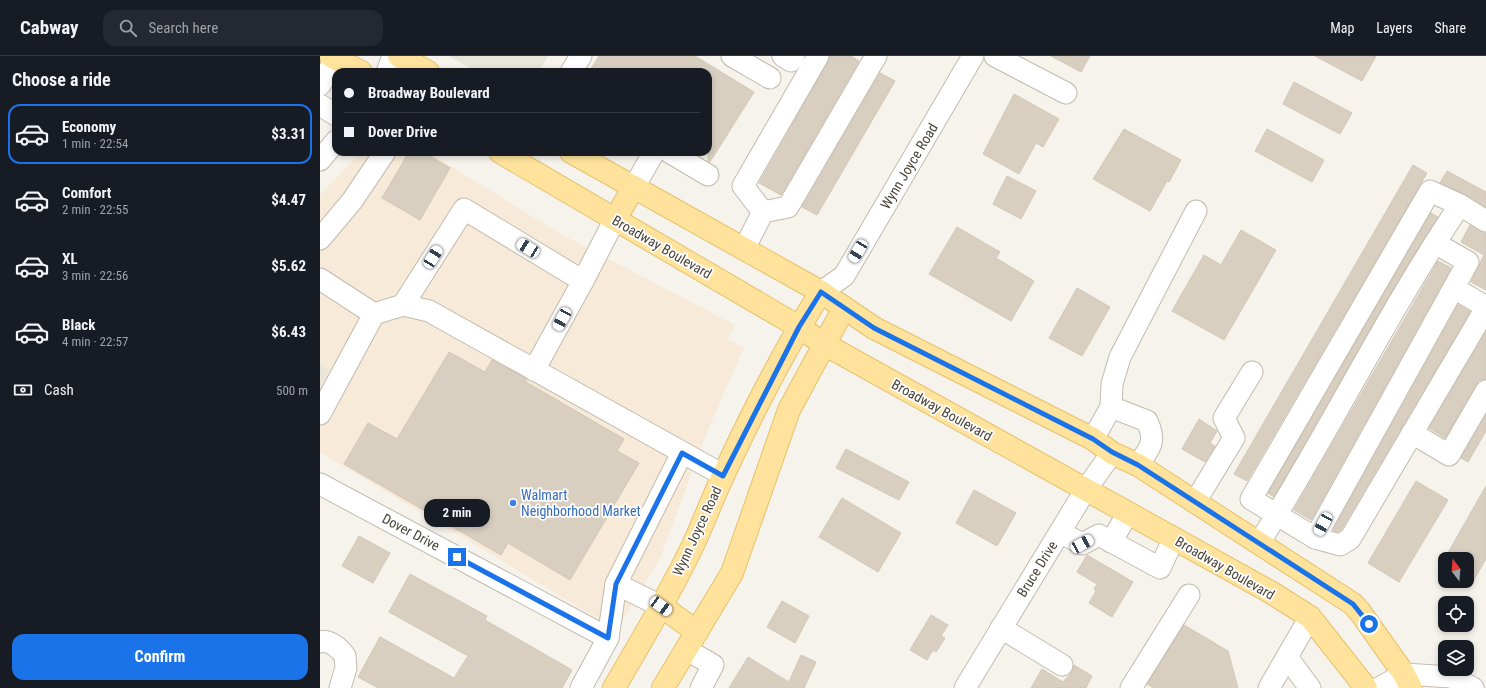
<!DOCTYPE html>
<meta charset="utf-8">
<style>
body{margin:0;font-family:"Roboto Condensed",sans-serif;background:#242831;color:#f1f3f6;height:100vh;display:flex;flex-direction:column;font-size:15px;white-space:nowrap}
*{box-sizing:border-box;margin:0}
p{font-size:13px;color:#9ea1a6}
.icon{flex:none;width:22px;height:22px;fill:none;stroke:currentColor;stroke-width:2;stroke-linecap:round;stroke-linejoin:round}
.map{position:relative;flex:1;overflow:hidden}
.panel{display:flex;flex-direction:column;background:#171b24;width:320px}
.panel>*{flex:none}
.banner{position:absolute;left:12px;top:12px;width:380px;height:88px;border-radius:12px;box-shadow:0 2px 6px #0003;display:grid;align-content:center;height:88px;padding:0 12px;background:#171b24}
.needle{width:26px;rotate:344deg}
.controls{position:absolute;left:1118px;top:496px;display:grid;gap:8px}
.controls a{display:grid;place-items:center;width:36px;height:36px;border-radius:8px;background:#171b24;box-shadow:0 2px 6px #0003;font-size:20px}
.end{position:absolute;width:18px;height:18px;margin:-9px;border:5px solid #1a73e8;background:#fff;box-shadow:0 0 0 2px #fff}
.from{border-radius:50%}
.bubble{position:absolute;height:28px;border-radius:12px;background:#171b24;box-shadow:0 2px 6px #0003;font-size:13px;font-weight:700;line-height:28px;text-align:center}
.car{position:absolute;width:12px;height:24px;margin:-12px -6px;border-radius:5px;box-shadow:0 0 3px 1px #0007;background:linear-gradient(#fff 24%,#345 0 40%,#fff 0 76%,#345 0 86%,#fff 0)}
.banner b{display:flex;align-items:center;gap:14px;height:38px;font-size:15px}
.banner b+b{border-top:1px solid #363941}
.banner i{width:10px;height:10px;background:#f1f3f6}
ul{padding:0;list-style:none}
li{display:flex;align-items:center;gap:12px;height:60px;margin:0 8px 6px;padding:0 4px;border:2px solid transparent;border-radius:12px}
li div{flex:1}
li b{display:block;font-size:15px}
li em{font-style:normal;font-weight:700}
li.current{border-color:#1a73e8}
li>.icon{width:36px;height:36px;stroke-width:1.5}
h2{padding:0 12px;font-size:18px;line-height:48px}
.pay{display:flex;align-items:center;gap:10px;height:44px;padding:0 12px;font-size:15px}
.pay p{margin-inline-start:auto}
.cta{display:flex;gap:8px;margin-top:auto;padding:8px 12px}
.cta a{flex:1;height:46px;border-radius:12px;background:#1a73e8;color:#fff;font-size:16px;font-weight:700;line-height:46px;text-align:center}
header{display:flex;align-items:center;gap:24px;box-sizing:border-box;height:56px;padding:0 20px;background:#171b24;border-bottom:1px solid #363941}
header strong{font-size:19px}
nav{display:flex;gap:22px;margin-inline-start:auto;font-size:14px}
.search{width:280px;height:36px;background:#242831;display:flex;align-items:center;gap:10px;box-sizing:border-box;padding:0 14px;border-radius:12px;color:#9ea1a6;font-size:15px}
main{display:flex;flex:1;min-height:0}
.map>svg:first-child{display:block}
.residential{fill:#eae5da}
.commercial{fill:#f7ead8}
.building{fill:#d8cfc1;stroke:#d3c7b4}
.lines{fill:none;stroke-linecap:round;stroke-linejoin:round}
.minor-casing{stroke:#c2bbae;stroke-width:23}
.major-casing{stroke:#e6c16a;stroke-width:24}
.minor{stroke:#fff;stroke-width:21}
.major{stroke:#ffe39c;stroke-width:22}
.route{stroke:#1a73e8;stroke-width:5}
.shop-dot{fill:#3f7fe0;stroke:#fff;stroke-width:1.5}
.labels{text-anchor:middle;stroke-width:3.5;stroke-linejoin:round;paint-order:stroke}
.street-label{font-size:14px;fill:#4b4439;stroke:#fff}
.shop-label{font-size:14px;fill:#366cbe;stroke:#fff;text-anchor:start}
</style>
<header>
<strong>Cabway</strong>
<div class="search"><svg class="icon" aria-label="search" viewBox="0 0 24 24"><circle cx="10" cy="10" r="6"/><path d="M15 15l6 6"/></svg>Search here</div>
<nav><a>Map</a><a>Layers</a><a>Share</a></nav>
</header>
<main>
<section class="panel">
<h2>Choose a ride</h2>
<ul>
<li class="current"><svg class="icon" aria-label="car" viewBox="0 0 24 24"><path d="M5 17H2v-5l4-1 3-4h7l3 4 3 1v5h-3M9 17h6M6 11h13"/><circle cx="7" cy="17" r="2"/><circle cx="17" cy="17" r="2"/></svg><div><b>Economy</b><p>1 min · 22:54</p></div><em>$3.31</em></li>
<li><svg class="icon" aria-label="car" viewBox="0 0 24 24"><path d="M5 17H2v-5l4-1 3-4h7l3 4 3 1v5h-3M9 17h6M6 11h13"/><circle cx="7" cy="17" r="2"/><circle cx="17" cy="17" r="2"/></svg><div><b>Comfort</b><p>2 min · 22:55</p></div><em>$4.47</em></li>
<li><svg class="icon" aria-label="car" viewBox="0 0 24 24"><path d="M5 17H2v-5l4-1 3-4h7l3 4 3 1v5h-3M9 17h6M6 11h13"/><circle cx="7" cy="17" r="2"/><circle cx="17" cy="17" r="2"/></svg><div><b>XL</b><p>3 min · 22:56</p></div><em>$5.62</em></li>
<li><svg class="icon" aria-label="car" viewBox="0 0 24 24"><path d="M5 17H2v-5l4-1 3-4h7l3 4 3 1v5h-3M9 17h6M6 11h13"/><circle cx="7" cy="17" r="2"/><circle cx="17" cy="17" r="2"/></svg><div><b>Black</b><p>4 min · 22:57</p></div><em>$6.43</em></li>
</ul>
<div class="pay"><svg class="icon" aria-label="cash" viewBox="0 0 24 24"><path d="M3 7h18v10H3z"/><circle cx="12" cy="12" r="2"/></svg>Cash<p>500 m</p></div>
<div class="cta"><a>Confirm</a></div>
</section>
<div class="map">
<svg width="1166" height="632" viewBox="0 0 1166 632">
<rect width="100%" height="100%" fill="#f6f3ec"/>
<g class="residential">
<polygon points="129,0 228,0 219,16 157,16"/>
<polygon points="0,309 9,315 0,333"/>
</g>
<polygon class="commercial" points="41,96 108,96 239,177 415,269 408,283 424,292 389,371 340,502 297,574 0,396 0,333 9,315 0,309 0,139"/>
<g class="building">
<polygon points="279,0 375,0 434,36 390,106 388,105 388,16 269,16"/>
<polygon points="510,0 531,0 539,5 461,139 439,127 508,6"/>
<polygon points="731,0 770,0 761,16"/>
<polygon points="995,0 1056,0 1042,25"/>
<polygon points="560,17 575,25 497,159 482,151"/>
<polygon points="974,26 1032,57 1020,78 963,48"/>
<polygon points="694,38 739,63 723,91 716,87 699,118 663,98"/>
<polygon points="804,73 861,104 849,126 847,125 830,155 773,123"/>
<polygon points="947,73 1004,104 992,126 935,95"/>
<polygon points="89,96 103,96 130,112 100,164 62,142"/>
<polygon points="1093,109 1107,117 927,425 914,418"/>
<polygon points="1127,115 1166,136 1166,151 1145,138 1120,127"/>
<polygon points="687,120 716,135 701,163 673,148"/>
<polygon points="1111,157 1118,161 1077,226 954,441 948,437"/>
<polygon points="1150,169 1166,177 1166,234 1151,226 1164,199 1141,186"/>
<polygon points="637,171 680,196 676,202 714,225 691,265 609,218"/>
<polygon points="921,174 956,194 904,284 852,255 884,199 901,209"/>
<polygon points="1118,205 1131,212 991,464 974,454"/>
<polygon points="757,232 790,251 762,300 729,282"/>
<polygon points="1138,249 1150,256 1021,474 1017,476 1013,474"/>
<polygon points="1166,276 1166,323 1160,324 1156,329 1125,382 1109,372"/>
<polygon points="129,296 165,316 172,304 207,323 206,326 304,383 297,395 319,407 250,524 188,487 181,499 24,408 48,367 77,383"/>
<polygon points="1166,359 1166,375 1148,406 1141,402"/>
<polygon points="879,363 897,375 890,387 895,390 885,406 862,393"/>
<polygon points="526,393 589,426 579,444 516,412"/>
<polygon points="1096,425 1128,444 1079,526 1048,507"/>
<polygon points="1166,430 1166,503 1152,527 1147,523 1147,503 1125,503 1125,511 1121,509"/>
<polygon points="654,434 696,457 677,490 636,467"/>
<polygon points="522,442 581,477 558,516 499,481"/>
<polygon points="39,480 70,497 53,527 22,510"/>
<polygon points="767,499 813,526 792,561 769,547 776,535 774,533 777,528 757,516"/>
<polygon points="90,518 167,560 165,564 252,614 242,632 58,632 38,621 60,581 134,622 148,600 69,556"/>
<polygon points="462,545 489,560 475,587 447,571"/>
<polygon points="611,559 628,569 621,580 625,582 616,596 613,594 607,604 590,594"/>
<polygon points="864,569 908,595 918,632 833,632 827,628"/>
<polygon points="481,599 496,606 484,632 409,632 428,601 469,626"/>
<polygon points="754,609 772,620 766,632 711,632 722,613 743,626 752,616"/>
</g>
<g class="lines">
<defs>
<g id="minor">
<polyline points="412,0 450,22"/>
<polyline points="463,0 471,5 474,0"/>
<polyline points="675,0 746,37"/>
<polyline points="67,16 73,0"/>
<polyline points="251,16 261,0"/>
<polyline points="0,29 16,3"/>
<polyline points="0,49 16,59"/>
<polyline points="349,96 388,119"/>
<polyline points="0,104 16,85"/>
<polyline points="314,131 334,96"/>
<polyline points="443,156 423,130 498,0"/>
<polyline points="0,183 32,145 65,96"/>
<polyline points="1115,187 1148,206 995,482 931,443 1110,135 1140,149"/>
<polyline points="424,193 443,156 468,151 556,0"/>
<polyline points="0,223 54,258"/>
<polyline points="1134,232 1166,251"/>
<polyline points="501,236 524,220 653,0"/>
<polyline points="83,249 109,255 403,419"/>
<polyline points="214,314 263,225"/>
<polyline points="791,351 792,328 800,301 876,155"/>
<polyline points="0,358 54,258 83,249 144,153 263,225 295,163"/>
<polyline points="1092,377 1129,399 1166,335"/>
<path d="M773,383L791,351L827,365C837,386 830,392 818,409"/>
<polyline points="0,428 288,582"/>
<polyline points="875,446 914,382 904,362 932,316"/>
<polyline points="740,476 762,488 779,479 840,512 854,482"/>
<polyline points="995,482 1020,489 1030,483 1166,252"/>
<polyline points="791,486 808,457"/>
<path d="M939,487C1009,377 1066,258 1140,149L1166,165"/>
<polyline points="341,550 296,528 362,397"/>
<polyline points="681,572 742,609"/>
<path d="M0,586C10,583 20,593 25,600L26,612L20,632"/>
<polyline points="367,594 393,609 381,632"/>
<polyline points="967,601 990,632"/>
<polyline points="261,632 288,582 296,528"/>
<polyline points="645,632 766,433 792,397"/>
<polyline points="811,632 869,539"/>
<polyline points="949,632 990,561"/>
<polyline points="1059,632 1084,618 1131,621 1153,632"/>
</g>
<g id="major">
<polyline points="11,0 41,16"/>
<polyline points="79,0 108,16"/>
<polyline points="180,96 479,271 504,288 952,537 990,561 1046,632"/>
<polyline points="251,96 501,236 554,272 773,383 792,397 818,409 1033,548 1040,556 1084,618 1091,632"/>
<polyline points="295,163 314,131"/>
<polyline points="341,550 377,576"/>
<path d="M294,632C321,585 350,538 373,489C384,466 392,443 403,420C432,357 464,294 501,236"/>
<polyline points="343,632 412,517 469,354 524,252"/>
</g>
</defs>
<use href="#minor" class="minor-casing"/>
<use href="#major" class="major-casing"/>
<use href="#minor" class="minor"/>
<use href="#major" class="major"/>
</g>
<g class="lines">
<polyline class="route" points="137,501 288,582 296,528 362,397 403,420 479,271 501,236 554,272 773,383 792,396 818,409 1033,548 1049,568"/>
</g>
<circle class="shop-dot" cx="193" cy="447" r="4"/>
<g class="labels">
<g class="street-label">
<text transform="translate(589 110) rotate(-59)" y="5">Wynn Joyce Road</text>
<text transform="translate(342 191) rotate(30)" y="5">Broadway Boulevard</text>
<text transform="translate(622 354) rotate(29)" y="5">Broadway Boulevard</text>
<text transform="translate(377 475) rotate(-65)" y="5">Wynn Joyce Road</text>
<text transform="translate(91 476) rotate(28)" y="5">Dover Drive</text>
<text transform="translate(905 512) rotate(30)" y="5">Broadway Boulevard</text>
<text transform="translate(717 513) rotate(-58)" y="5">Bruce Drive</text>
</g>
<g class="shop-label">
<text x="201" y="444">Walmart<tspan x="201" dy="16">Neighborhood Market</tspan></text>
</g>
</g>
</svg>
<div class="controls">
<a><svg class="needle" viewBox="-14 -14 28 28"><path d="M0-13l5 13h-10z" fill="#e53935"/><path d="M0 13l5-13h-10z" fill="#9ea1a6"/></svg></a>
<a><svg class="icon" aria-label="locate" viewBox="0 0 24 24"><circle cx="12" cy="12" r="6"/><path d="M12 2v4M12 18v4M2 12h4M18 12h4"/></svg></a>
<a><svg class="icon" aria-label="layers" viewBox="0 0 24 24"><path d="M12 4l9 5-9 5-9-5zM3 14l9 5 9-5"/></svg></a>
</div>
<i class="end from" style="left:1049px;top:568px"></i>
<i class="end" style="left:137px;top:501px"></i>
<div class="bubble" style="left:104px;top:443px;width:66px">2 min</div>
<i class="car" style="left:208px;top:192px;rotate:302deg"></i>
<i class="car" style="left:538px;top:195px;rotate:211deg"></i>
<i class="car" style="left:113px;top:201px;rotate:32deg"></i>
<i class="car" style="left:242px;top:263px;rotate:209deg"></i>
<i class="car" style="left:1003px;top:468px;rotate:209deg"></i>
<i class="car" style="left:762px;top:488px;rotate:61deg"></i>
<i class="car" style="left:341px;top:550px;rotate:126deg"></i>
<div class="banner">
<b><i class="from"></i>Broadway Boulevard</b>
<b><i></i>Dover Drive</b>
</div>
</div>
</main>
